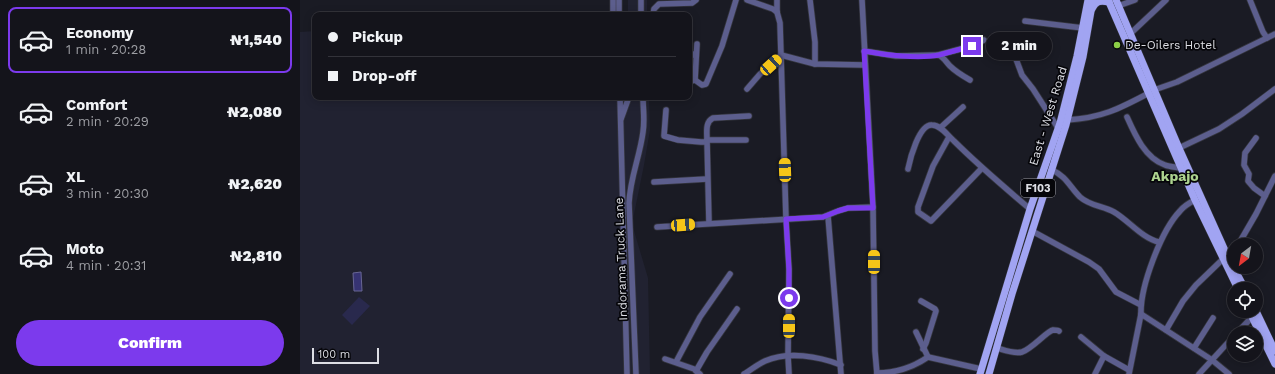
<!DOCTYPE html>
<meta charset="utf-8">
<style>
body{margin:0;font-family:"Work Sans",sans-serif;background:#1d1d24;color:#f1f3f6;height:100vh;display:flex;flex-direction:column;font-size:15px;white-space:nowrap}
*{box-sizing:border-box;margin:0}
p{font-size:13px;color:#9d9ea3}
.icon{flex:none;width:22px;height:22px;fill:none;stroke:currentColor;stroke-width:2;stroke-linecap:round;stroke-linejoin:round}
.map{position:relative;flex:1;overflow:hidden}
.details{display:flex;flex-direction:column;background:#14141b;width:300px}
.details>*{flex:none}
.top-card{position:absolute;left:12px;top:12px;width:380px;height:88px;border-radius:8px;box-shadow:0 2px 10px #0003,0 0 0 1px #33333a;display:grid;align-content:center;height:88px;padding:0 16px;background:#14141b}
.needle{width:26px;rotate:211deg}
.tools{position:absolute;left:927px;top:238px;display:grid;gap:8px}
.tools a{display:grid;place-items:center;width:36px;height:36px;border-radius:50%;background:#14141b;box-shadow:0 2px 10px #0003,0 0 0 1px #33333a;font-size:20px}
.scale{position:absolute;left:12px;bottom:10px;width:67px;box-sizing:border-box;padding-left:4px;border:2px solid #dddee4;border-top:0;font-size:11px;line-height:14px;white-space:nowrap;color:#dddee4;-webkit-text-stroke:3px #06060a;paint-order:stroke}
.end{position:absolute;width:18px;height:18px;margin:-9px;border:5px solid #7c3aed;background:#fff;box-shadow:0 0 0 2px #fff}
.from{border-radius:50%}
.bubble{position:absolute;height:28px;border-radius:14px;background:#14141b;box-shadow:0 2px 10px #0003,0 0 0 1px #33333a;font-size:13px;font-weight:800;line-height:28px;text-align:center}
.car{position:absolute;width:12px;height:24px;margin:-12px -6px;border-radius:5px;box-shadow:0 0 3px 1px #0007;background:linear-gradient(#f5c518 24%,#345 0 40%,#f5c518 0 76%,#345 0 86%,#f5c518 0)}
.top-card b{display:flex;align-items:center;gap:14px;height:38px;font-size:15px}
.top-card b+b{border-top:1px solid #33333a}
.top-card i{width:10px;height:10px;background:#f1f3f6}
ul{padding:7px 0 0;list-style:none}
li{display:flex;align-items:center;gap:12px;height:66px;margin:0 8px 6px;padding:0 8px;border:2px solid transparent;border-radius:8px}
li div{flex:1}
li b{display:block;font-size:15px}
li em{font-style:normal;font-weight:800}
li.active{border-color:#7c3aed}
li>.icon{width:36px;height:36px;stroke-width:1.5}
.cta{display:flex;gap:8px;margin-top:auto;padding:8px 16px}
.cta a{flex:1;height:46px;border-radius:24px;background:#7c3aed;color:#fff;font-size:16px;font-weight:800;line-height:46px;text-align:center}
main{display:flex;flex:1;min-height:0}
.map>svg:first-child{display:block}
.built{fill:#212231}
.green{fill:#29294d}
.water{fill:#363372;stroke:#686694}
.lines{fill:none;stroke-linecap:round;stroke-linejoin:round}
.minor-casing{stroke:#35363f;stroke-width:7}
.major-casing{stroke:#35363f;stroke-width:8}
.minor{stroke:#5c5e8d;stroke-width:5.5}
.major{stroke:#a1a4f2;stroke-width:7}
.route{stroke:#7c3aed;stroke-width:5}
.poi-dot{fill:#8bce46;stroke:#06060a;stroke-width:1.5}
.labels{text-anchor:middle;stroke-width:3.5;stroke-linejoin:round;paint-order:stroke}
.shield{fill:#06060a;stroke:#9c9da3;stroke-width:1}
.shield-label{font-size:11px;font-weight:bold;fill:#dddee4}
.poi-label{font-size:12px;fill:#dddee4;stroke:#06060a;text-anchor:start}
.street-label{font-size:12px;fill:#dddee4;stroke:#06060a}
.quarter-label{font-size:14px;font-weight:bold;fill:#add38f;stroke:#06060a}
</style>
<main>
<section class="details">
<ul>
<li class="active"><svg class="icon" aria-label="car" viewBox="0 0 24 24"><path d="M5 17H2v-5l4-1 3-4h7l3 4 3 1v5h-3M9 17h6M6 11h13"/><circle cx="7" cy="17" r="2"/><circle cx="17" cy="17" r="2"/></svg><div><b>Economy</b><p>1 min · 20:28</p></div><em>₦1,540</em></li>
<li><svg class="icon" aria-label="car" viewBox="0 0 24 24"><path d="M5 17H2v-5l4-1 3-4h7l3 4 3 1v5h-3M9 17h6M6 11h13"/><circle cx="7" cy="17" r="2"/><circle cx="17" cy="17" r="2"/></svg><div><b>Comfort</b><p>2 min · 20:29</p></div><em>₦2,080</em></li>
<li><svg class="icon" aria-label="car" viewBox="0 0 24 24"><path d="M5 17H2v-5l4-1 3-4h7l3 4 3 1v5h-3M9 17h6M6 11h13"/><circle cx="7" cy="17" r="2"/><circle cx="17" cy="17" r="2"/></svg><div><b>XL</b><p>3 min · 20:30</p></div><em>₦2,620</em></li>
<li><svg class="icon" aria-label="car" viewBox="0 0 24 24"><path d="M5 17H2v-5l4-1 3-4h7l3 4 3 1v5h-3M9 17h6M6 11h13"/><circle cx="7" cy="17" r="2"/><circle cx="17" cy="17" r="2"/></svg><div><b>Moto</b><p>4 min · 20:31</p></div><em>₦2,810</em></li>
</ul>
<div class="cta"><a>Confirm</a></div>
</section>
<div class="map">
<svg width="975" height="374" viewBox="0 0 975 374">
<rect width="100%" height="100%" fill="#1a1b24"/>
<g class="built">
<rect x="328" y="0" width="19" height="15"/>
<polygon points="15,31 15,97 349,97 350,130 344,165 332,224 348,278 350,374 0,374 0,32"/>
</g>
<polygon class="green" points="59,297 70,306 52,325 42,315"/>
<polygon class="water" points="61,272 62,291 54,291 53,273"/>
<g class="lines">
<defs>
<g id="minor">
<polyline points="319,0 319,15"/>
<polyline points="341,0 341,15"/>
<polyline points="447,0 473,9 477,12"/>
<polyline points="477,0 477,12 480,23 486,219 489,269 488,356 489,374"/>
<polyline points="510,0 515,42 515,64"/>
<polyline points="562,0 573,207 575,351 577,374"/>
<polyline points="950,0 963,32 967,38"/>
<polyline points="818,6 835,0"/>
<polyline points="313,15 313,0"/>
<polyline points="353,15 354,9 359,4 392,3 396,0"/>
<polyline points="725,21 783,28"/>
<polyline points="830,34 866,0"/>
<polyline points="707,39 716,59 722,75 733,89 758,128"/>
<path d="M564,51L596,56L638,55C644,57 646,62 650,66C656,72 663,76 670,80"/>
<polyline points="389,52 396,56"/>
<polyline points="481,55 515,64 565,65"/>
<polyline points="638,55 672,46 684,40"/>
<polyline points="395,80 397,44"/>
<polyline points="389,82 395,80 402,85 406,84 422,46 436,0"/>
<polyline points="447,89 460,74 481,55"/>
<polyline points="854,90 877,82 975,34"/>
<polyline points="320,97 327,374"/>
<polyline points="366,110 364,136 378,140 401,142 405,142 407,140 446,140"/>
<path d="M827,117C835,135 845,158 865,165C870,167 876,167 881,168"/>
<polyline points="321,119 329,97"/>
<path d="M767,120C801,118 819,109 849,93"/>
<polyline points="640,128 663,107"/>
<polyline points="649,137 633,166 618,207 618,212 631,221 633,219 682,168"/>
<polyline points="956,138 945,153 944,165 949,174 948,181 954,188 965,196"/>
<polyline points="879,148 919,129 942,114 975,89"/>
<path d="M608,169C610,159 619,124 632,125C641,125 648,136 654,141C678,165 704,187 730,209"/>
<path d="M752,170C766,176 770,187 780,197C790,206 803,206 814,212C828,220 843,239 859,242"/>
<polyline points="354,182 407,179"/>
<polyline points="528,216 541,374"/>
<path d="M409,223L407,140C407,132 405,122 413,118L449,116"/>
<polyline points="357,227 523,217 538,211 548,208 573,207"/>
<polyline points="732,231 789,262 799,269 816,292 841,305"/>
<polyline points="938,245 956,214 975,176"/>
<polyline points="927,255 934,249"/>
<polyline points="621,301 635,309 636,311 626,343 623,349"/>
<polyline points="841,314 912,360 929,374"/>
<polyline points="866,330 883,301 896,285 923,259"/>
<polyline points="616,332 628,357"/>
<polyline points="937,333 952,317"/>
<polyline points="781,337 804,356 829,370"/>
<path d="M697,348C704,350 714,354 722,352C732,349 747,331 753,330C754,330 758,330 759,331"/>
<polyline points="894,348 913,318"/>
<polyline points="365,359 394,369 400,374"/>
<polyline points="376,362 400,317 430,274"/>
<polyline points="396,371 407,352 437,309"/>
<path d="M577,373C596,373 612,368 628,357L681,369"/>
<path d="M336,374L329,203C330,178 340,156 343,132C345,120 343,109 343,97"/>
<path d="M444,374C451,370 458,364 465,361C488,351 518,356 541,365"/>
<polyline points="795,374 804,356"/>
<path d="M829,374L841,314C840,287 861,231 880,211C884,206 889,203 895,200"/>
<polyline points="899,374 934,336"/>
</g>
<g id="major">
<polyline points="807,0 809,2 895,200 938,289"/>
<polyline points="816,0 879,148 927,255 945,289"/>
<path d="M792,9C796,1 800,0 809,2"/>
<polyline points="949,311 975,364"/>
<polyline points="956,311 975,351"/>
<polyline points="680,374 730,209 760,123 777,56 788,0"/>
<polyline points="689,374 712,294 766,125 783,57 793,0"/>
</g>
</defs>
<use href="#minor" class="minor-casing"/>
<use href="#major" class="major-casing"/>
<use href="#minor" class="minor"/>
<use href="#major" class="major"/>
</g>
<g class="lines">
<path class="route" d="M489,298V270L486,219L523,217L538,211L548,208H573L564,51C585,55 618,59 639,55C650,52 661,49 672,46"/>
</g>
<circle class="poi-dot" cx="817" cy="45" r="4"/>
<g class="labels">
<rect class="shield" x="721" y="179" width="34" height="18" rx="3"/>
<g class="shield-label">
<text x="738" y="192">F103</text>
</g>
<g class="poi-label">
<text x="825" y="49">De-Oilers Hotel</text>
</g>
<g class="street-label">
<text transform="translate(748 116) rotate(-73)" y="4">East - West Road</text>
<text transform="translate(321 259) rotate(-92)" y="4">Indorama Truck Lane</text>
</g>
<g class="quarter-label">
<text x="875" y="181">Akpajo</text>
</g>
</g>
</svg>
<div class="tools">
<a><svg class="needle" viewBox="-14 -14 28 28"><path d="M0-13l5 13h-10z" fill="#e53935"/><path d="M0 13l5-13h-10z" fill="#9d9ea3"/></svg></a>
<a><svg class="icon" aria-label="locate" viewBox="0 0 24 24"><circle cx="12" cy="12" r="6"/><path d="M12 2v4M12 18v4M2 12h4M18 12h4"/></svg></a>
<a><svg class="icon" aria-label="layers" viewBox="0 0 24 24"><path d="M12 4l9 5-9 5-9-5zM3 14l9 5 9-5"/></svg></a>
</div>
<div class="scale">100 m</div>
<i class="end from" style="left:489px;top:298px"></i>
<i class="end" style="left:672px;top:46px"></i>
<div class="bubble" style="left:686px;top:32px;width:66px">2 min</div>
<i class="car" style="left:471px;top:65px;rotate:48deg"></i>
<i class="car" style="left:485px;top:170px;rotate:358deg"></i>
<i class="car" style="left:383px;top:225px;rotate:86deg"></i>
<i class="car" style="left:574px;top:262px;rotate:0deg"></i>
<i class="car" style="left:489px;top:326px;rotate:0deg"></i>
<div class="top-card">
<b><i class="from"></i>Pickup</b>
<b><i></i>Drop-off</b>
</div>
</div>
</main>
